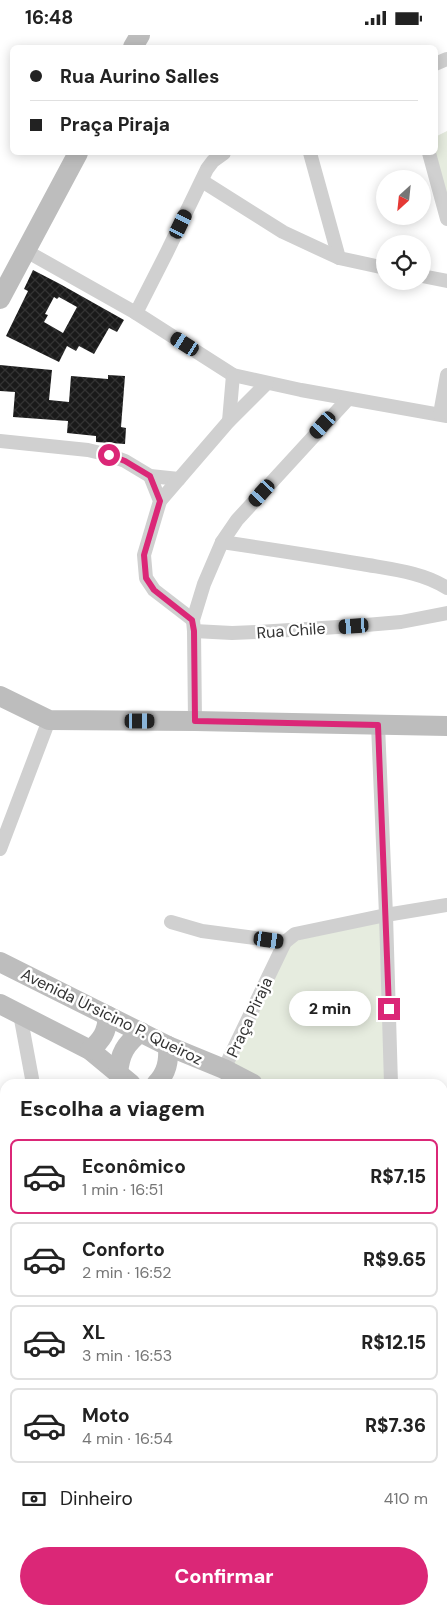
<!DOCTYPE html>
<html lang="pt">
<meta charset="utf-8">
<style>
body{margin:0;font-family:"DM Sans",sans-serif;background:#f2f2f2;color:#222;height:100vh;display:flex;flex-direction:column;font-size:19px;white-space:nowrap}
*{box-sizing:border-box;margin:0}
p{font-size:16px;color:#767676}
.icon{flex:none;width:28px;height:28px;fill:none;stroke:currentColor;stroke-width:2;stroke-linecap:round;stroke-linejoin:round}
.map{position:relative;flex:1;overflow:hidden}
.sheet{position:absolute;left:0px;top:1044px;width:448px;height:536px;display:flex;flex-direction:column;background:#fff;border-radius:15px 15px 0 0;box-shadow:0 2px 12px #0003}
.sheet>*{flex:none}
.banner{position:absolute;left:10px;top:10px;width:428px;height:110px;border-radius:8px;box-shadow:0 2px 12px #0003;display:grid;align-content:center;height:110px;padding:0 20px;background:#fff}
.needle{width:32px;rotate:207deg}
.fabs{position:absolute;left:376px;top:135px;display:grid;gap:10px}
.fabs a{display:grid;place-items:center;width:55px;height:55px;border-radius:50%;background:#fff;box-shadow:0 2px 12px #0003;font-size:25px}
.end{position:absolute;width:22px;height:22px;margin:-11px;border:6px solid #db2777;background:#fff;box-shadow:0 0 0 2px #fff}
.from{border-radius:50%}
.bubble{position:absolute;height:35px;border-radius:18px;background:#fff;box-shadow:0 2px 12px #0003;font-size:16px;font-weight:800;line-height:35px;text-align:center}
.car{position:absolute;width:15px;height:30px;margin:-15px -8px;border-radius:6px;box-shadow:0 0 4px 1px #0007;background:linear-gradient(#222 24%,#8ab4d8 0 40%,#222 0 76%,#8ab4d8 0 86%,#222 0)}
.banner b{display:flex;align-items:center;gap:18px;height:48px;font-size:19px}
.banner b+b{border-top:1px solid #e0e0e0}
.banner i{width:12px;height:12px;background:#222}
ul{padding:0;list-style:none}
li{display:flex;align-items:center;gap:15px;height:75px;margin:0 10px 8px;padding:0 10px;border:2px solid #e0e0e0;border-radius:8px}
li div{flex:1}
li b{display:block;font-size:19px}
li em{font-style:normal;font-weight:800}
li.selected{border-color:#db2777}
li>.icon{width:45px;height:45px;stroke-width:1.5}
h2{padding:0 20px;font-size:22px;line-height:60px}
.pay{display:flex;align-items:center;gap:12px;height:55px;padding:0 20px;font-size:19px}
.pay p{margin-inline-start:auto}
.cta{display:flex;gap:10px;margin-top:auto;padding:10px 20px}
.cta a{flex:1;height:58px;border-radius:30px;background:#db2777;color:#fff;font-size:20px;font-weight:800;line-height:58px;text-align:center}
.status{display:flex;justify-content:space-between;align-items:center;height:35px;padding:0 25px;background:#fff;direction:ltr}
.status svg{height:14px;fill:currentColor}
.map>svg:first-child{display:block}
.park{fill:#e6ecdf}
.building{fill:url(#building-cross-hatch);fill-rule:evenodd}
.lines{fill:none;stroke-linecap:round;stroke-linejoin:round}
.street{stroke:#d0d0d0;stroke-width:14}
.secondary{stroke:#bdbdbd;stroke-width:20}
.route{stroke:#db2777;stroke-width:6}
.labels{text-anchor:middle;stroke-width:5;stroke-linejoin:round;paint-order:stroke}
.street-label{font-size:16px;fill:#333;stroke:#fff}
</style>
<div class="status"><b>16:48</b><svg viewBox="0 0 49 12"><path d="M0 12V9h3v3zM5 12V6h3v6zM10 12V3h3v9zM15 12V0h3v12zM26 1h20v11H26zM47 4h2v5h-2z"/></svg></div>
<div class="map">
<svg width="447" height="1579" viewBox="0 0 447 1579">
<defs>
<pattern id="building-cross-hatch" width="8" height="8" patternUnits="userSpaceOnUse" patternTransform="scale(1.25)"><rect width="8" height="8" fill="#1a1a1a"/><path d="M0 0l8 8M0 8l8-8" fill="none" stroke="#333"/></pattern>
</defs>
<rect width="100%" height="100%" fill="#fff"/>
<g class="park">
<polygon points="447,96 447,174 435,118 435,102"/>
<polygon points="386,880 390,1049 253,1049 224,1034 285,907"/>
</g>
<g class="building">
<path d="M33,235L60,249L124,285L117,297L109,293L94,319L79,311L76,316L67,311L59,327L6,301L28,256L24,254ZM54,262L57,264L59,262L77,272L63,298L44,287L48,280L45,279Z"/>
<polygon points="0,330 52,335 49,365 69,367 71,341 108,344 108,340 125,341 121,392 126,393 125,409 96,407 96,401 67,398 68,386 13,382 15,357 0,356"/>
</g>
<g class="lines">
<g class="street">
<polyline points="435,29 447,24"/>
<polyline points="310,118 339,223"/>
<polyline points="429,118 447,184"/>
<polyline points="202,146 283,197 339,223 385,233"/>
<polyline points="26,216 136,278 233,340 301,355 447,381"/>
<polyline points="422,241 447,246"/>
<polyline points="136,278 167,217 207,134 213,126 224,118"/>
<polyline points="440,379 447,340"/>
<polyline points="229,386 233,340"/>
<polyline points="0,406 88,415 109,420 125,426 150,441 179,444"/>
<polyline points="150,441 160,466 144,520 146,543 154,555 193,585"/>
<polyline points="160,466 229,386 267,348"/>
<path d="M222,507C269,514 315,521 362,529C390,534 423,537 447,553"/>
<polyline points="194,596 232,598 258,597 354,591 401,587 447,578"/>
<polyline points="195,686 194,596 193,585 204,549 222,507 237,485 348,364"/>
<polyline points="378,690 386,880 391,1049"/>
<polyline points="0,814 49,685"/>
<polyline points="171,887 202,896 285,907"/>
<polyline points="20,979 33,1049"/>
<polyline points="224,1034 285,907 295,899 386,880 447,870"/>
<polyline points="442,1069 447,1070"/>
<polyline points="0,1202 5,1201"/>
<polyline points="131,1575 131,1579"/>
<polyline points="339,1579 343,1575"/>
<polyline points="405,1579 406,1575"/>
</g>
<g class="secondary">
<polyline points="133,12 140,0"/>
<polyline points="0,264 78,118"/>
<polyline points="0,661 49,685 195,686 447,691"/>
<polyline points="0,927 168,1011 224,1034 253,1049"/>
<polyline points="0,969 90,1015 131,1049"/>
<path d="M90,1015C102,1005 107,997 108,981"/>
<path d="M118,1038C120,1019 125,1009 141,997"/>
<path d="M156,1049C167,1038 169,1026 168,1011"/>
<polyline points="442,1144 447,1146"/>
<polyline points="442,1337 447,1341"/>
</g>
</g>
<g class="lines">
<polyline class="route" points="109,420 125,426 150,441 160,466 144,520 146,543 154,555 192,585 194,596 195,686 378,690 389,974"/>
</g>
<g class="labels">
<g class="street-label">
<text transform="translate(291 595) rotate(-4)" y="6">Rua Chile</text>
<text transform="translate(112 981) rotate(26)" y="6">Avenida Ursicino P. Queiroz</text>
<text transform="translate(249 982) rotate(-65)" y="6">Praça Piraja</text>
</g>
</g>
</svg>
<div class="fabs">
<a><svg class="needle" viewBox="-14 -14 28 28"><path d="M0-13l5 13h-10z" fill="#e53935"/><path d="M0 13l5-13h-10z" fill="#767676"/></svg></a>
<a><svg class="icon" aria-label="locate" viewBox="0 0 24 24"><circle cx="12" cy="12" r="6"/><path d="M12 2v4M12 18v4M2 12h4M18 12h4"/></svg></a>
</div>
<i class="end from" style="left:109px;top:420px"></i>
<i class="end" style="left:389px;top:974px"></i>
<div class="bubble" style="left:289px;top:956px;width:82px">2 min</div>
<i class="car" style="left:181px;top:189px;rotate:26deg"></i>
<i class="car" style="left:185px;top:309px;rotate:302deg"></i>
<i class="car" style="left:323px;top:390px;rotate:222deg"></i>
<i class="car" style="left:262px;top:458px;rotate:222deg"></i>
<i class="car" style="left:354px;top:591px;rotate:266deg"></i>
<i class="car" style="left:140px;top:686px;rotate:90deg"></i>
<i class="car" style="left:269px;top:905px;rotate:98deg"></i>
<div class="banner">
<b><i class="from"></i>Rua Aurino Salles</b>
<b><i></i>Praça Piraja</b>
</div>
<section class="sheet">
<h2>Escolha a viagem</h2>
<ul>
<li class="selected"><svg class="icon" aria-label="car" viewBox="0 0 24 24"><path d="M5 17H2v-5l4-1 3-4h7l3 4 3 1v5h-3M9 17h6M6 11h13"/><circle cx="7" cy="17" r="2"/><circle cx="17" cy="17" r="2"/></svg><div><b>Econômico</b><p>1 min · 16:51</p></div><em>R$7.15</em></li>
<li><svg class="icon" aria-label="car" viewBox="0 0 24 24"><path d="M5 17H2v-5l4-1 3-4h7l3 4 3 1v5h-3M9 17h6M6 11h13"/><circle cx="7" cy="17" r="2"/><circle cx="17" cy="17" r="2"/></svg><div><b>Conforto</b><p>2 min · 16:52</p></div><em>R$9.65</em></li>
<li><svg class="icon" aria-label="car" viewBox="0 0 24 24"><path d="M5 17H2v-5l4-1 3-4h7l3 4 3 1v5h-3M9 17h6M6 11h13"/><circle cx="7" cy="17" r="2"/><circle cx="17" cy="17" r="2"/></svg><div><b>XL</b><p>3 min · 16:53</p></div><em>R$12.15</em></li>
<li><svg class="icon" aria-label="car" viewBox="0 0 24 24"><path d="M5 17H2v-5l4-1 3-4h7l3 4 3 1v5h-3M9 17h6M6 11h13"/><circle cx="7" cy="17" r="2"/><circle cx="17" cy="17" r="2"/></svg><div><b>Moto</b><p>4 min · 16:54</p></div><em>R$7.36</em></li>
</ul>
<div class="pay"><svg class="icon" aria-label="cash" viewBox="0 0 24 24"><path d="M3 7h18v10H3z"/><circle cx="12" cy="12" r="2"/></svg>Dinheiro<p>410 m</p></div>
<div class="cta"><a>Confirmar</a></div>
</section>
</div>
